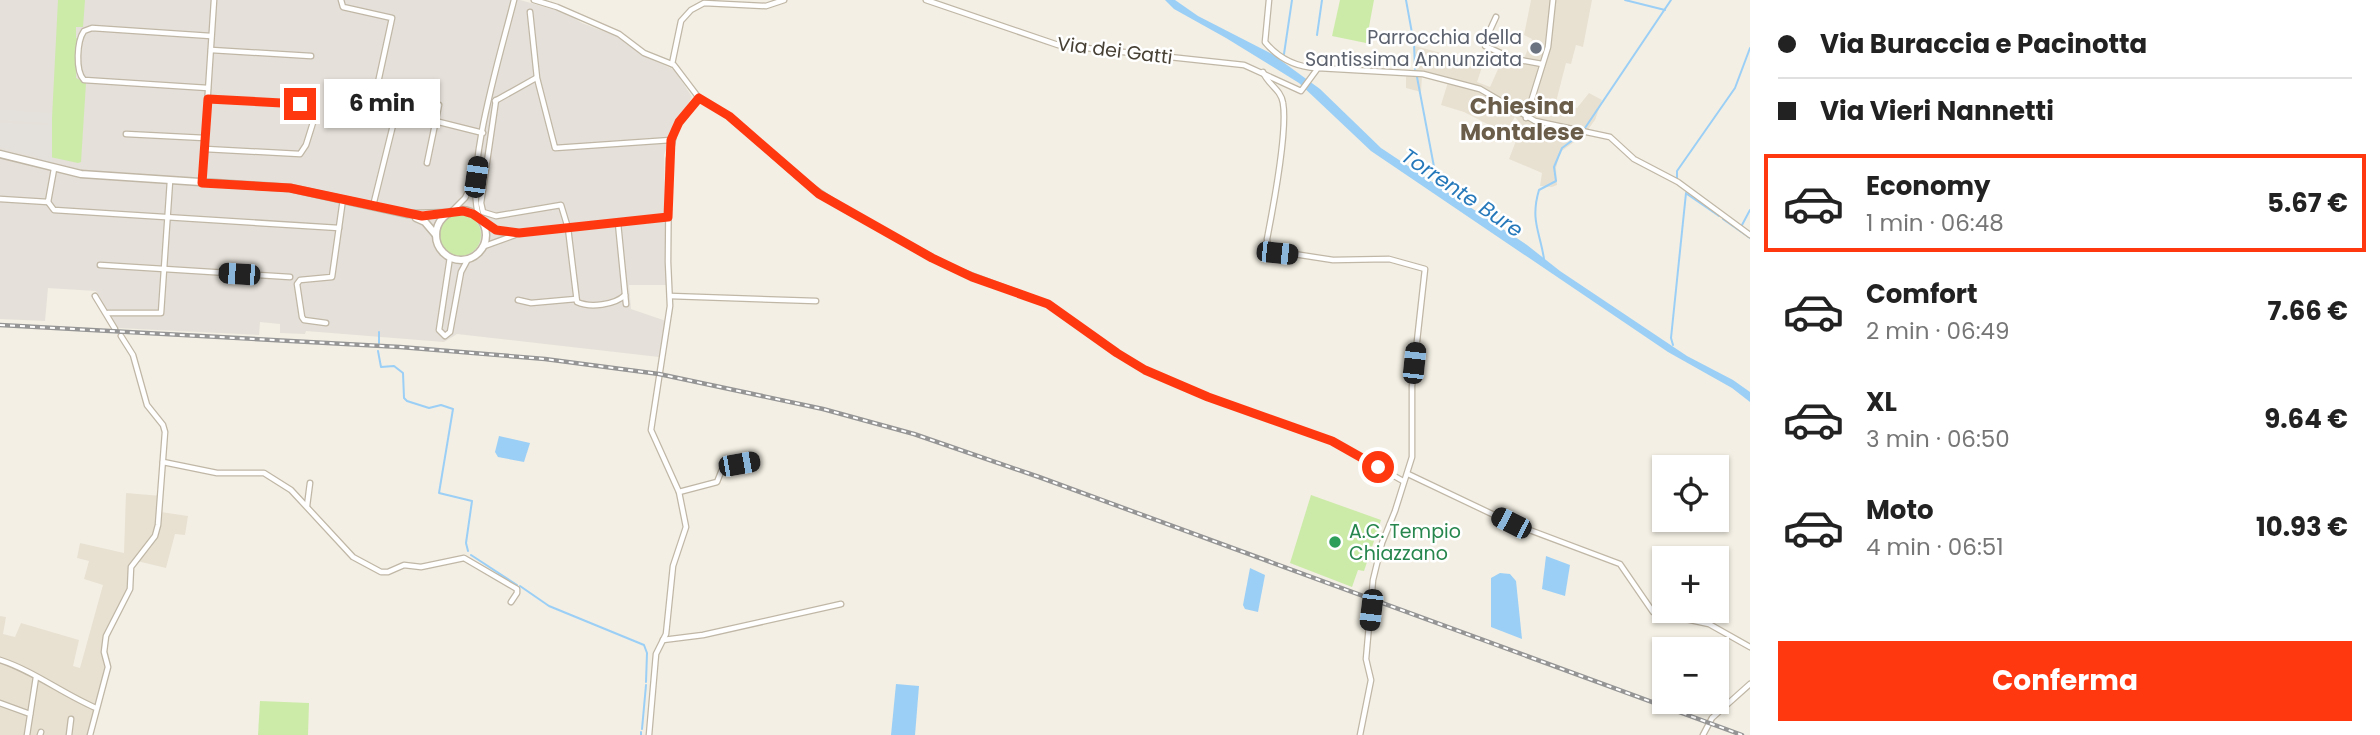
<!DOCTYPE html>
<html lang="it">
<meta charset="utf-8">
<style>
body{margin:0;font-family:Poppins,sans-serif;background:#f6f6f6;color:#222;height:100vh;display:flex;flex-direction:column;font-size:26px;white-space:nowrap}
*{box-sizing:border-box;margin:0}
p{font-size:23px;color:#767676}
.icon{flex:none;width:38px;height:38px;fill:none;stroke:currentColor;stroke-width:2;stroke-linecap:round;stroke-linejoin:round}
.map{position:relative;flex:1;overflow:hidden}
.drawer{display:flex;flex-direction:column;background:#fff;width:630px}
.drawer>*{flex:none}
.hud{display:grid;align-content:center;height:154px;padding:0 28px;background:#fff}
.buttons{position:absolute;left:1652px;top:455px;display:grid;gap:14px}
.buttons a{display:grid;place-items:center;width:77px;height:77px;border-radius:0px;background:#fff;box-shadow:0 2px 5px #0004;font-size:35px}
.end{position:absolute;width:32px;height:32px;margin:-16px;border:9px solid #ff3810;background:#fff;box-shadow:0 0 0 4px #fff}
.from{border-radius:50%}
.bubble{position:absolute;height:49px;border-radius:0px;background:#fff;box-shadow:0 2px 5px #0004;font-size:23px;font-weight:700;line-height:49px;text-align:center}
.car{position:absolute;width:21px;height:42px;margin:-21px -10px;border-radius:9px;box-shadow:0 0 5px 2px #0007;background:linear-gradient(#222 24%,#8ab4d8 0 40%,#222 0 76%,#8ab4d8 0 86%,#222 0)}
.hud b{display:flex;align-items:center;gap:24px;height:66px;font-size:26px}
.hud b+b{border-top:2px solid #e0e0e0}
.hud i{width:18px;height:18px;background:#222}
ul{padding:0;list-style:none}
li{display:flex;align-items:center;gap:21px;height:98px;margin:0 14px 10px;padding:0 14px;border:4px solid transparent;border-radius:0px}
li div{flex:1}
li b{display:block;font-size:26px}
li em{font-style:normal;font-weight:700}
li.current{border-color:#ff3810}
li>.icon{width:63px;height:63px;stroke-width:1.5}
.cta{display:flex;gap:14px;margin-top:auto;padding:14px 28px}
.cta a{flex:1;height:80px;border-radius:0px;background:#ff3810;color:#fff;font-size:28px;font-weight:700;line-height:80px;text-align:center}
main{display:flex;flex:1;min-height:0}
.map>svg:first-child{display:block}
.residential{fill:#e8e1d2}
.industrial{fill:#e5e0d9}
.green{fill:#cceba9}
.parking{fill:#e4e1dd}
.water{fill:#9bcff6}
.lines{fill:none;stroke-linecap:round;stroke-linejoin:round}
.stream{stroke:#9bcff6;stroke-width:2}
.minor-casing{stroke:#c0b7a6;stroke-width:7}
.tertiary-casing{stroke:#c0b7a6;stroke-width:9}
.minor{stroke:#fff;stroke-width:4.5}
.tertiary{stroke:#fff;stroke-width:6}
.rail-casing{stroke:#959595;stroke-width:4.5}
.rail{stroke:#fff;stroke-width:2;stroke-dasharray:5;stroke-linecap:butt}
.route{stroke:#ff3810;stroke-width:9}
.worship-dot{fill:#6b7280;stroke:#fff;stroke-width:2.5}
.leisure-dot{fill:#2e9e5b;stroke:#fff;stroke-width:2.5}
.labels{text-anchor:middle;stroke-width:5;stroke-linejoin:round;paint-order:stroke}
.worship-label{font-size:19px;fill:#5b616d;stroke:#fff;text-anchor:end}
.street-label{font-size:19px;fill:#463f33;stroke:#fff}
.leisure-label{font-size:19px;fill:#27864d;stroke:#fff;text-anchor:start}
.water-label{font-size:21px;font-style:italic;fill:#2578ba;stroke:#fff}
.quarter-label{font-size:23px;font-weight:bold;fill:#6a5e4a;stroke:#fff}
</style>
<main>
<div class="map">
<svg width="1750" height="735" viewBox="0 0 1750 735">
<rect width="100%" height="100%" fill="#f3efe4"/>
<g class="residential">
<polygon points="1531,0 1592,0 1583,47 1576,45 1571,64 1566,63 1556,102 1577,108 1589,93 1602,100 1595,120 1584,135 1560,152 1556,168 1557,185 1552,187 1540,186 1542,173 1509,159 1522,125 1515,117 1507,129 1493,127 1464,112 1441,105 1448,82 1422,76 1421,92 1406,88 1406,73 1416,73 1415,46 1483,64 1477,82 1490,87 1504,56 1523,61 1532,39 1524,35"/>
<polygon points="126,493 162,496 161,512 188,516 185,535 175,534 166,568 137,561 133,569 133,586 128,600 106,644 111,665 93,735 0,735 0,616 6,617 3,634 15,637 21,623 79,640 73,666 80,668 103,585 84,579 89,561 77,558 80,543 124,553"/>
</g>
<polygon class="industrial" points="0,0 520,0 566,13 582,23 621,38 642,55 675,70 692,97 672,133 664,155 667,285 629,285 631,309 666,321 659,357 457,334 444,342 306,331 305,334 280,333 280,324 260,322 259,335 117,328 96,291 48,288 45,321 0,319"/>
<g class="green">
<polygon points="58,0 85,0 83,27 76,27 76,38 78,39 76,78 86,83 81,162 78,163 50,157"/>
<polygon points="1340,0 1374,0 1366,43 1332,36"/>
<circle cx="460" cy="235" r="21"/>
<polygon points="1311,495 1381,520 1364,571 1358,570 1352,587 1290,563"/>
<polygon points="260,701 309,703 308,735 258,735"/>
</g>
<g class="parking">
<polygon points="385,89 437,102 434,115 382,102"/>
<polygon points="0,110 52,113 52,164 38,160 38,157 0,147 0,123 47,125 48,123 0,120"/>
</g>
<g class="water">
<polygon points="1165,0 1175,0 1198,16 1272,54 1320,89 1381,148 1527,245 1560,271 1687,356 1733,380 1750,392 1750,402 1732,388 1668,352 1371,151 1299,83 1226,38 1174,9"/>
<polygon points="499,436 530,443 524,462 498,457 495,452"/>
<polygon points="1546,556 1570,565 1565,596 1542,589"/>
<polygon points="1250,568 1265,575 1258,612 1245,609 1243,605"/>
<polygon points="1500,573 1510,574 1516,581 1522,639 1491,627 1491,578"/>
<polygon points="896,684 919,686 915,735 891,735"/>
</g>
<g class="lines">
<g class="stream">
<polyline points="1406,0 1414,44 1415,69"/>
<polyline points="1625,0 1665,10"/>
<polyline points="1317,35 1322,0"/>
<polyline points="1284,54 1292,0"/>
<polyline points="1417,77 1435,172 1444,190"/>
<polyline points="1585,128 1671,0"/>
<polyline points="1677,179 1677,171 1735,88 1750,48"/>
<polyline points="1687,194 1719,216"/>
<polyline points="1723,219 1750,238"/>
<polyline points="1742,225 1750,210"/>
<path d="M1544,259C1540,232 1530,220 1539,190L1556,181L1554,167L1562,148L1581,134"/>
<polyline points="379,343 379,332"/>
<polyline points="1673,345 1671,338 1686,193"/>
<polyline points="378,351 381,367 394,366 403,373 404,398 407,401 429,408 441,405 453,409 439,493 472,501 466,543 468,551"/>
<polyline points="471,555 517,585"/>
<polyline points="520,586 549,606 644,645 647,653 646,682"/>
<polyline points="642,729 646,685"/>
<polyline points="641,735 641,732"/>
</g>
<defs>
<g id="minor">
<polyline points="341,0 343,7 392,18 374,101 375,106 483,133"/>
<polyline points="534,0 557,7 619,34 644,53 674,65 699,98 729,116 803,181 844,209 952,268 1048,304 1117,353 1145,370 1208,397 1332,441 1403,481"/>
<polyline points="926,0 1058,45 1244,65 1301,91 1318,68 1423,74 1480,89 1535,121 1610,137 1634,159 1678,182 1750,235"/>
<path d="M1269,0L1265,42C1278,58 1296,67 1317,68"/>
<polyline points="530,12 537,78 555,148 671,140"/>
<polyline points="1496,17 1485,41 1485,46 1514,59 1542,64"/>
<polyline points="211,50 311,56"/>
<polyline points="672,64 681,21 691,10 704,3 766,6 784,0"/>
<path d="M1263,72C1267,84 1281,89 1283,103C1288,132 1273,208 1267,239L1268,250L1333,260L1389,259L1425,269L1412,386V457L1395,511L1382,543L1373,580L1366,659L1371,680L1360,735"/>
<path d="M208,88L84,80C75,71 77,41 84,31L92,28L211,36"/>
<path d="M496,100L481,203L483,212L496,216L561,205L568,228L577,302C590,308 615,305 625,295"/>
<polyline points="495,101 536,78"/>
<polyline points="1526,118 1548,47 1553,0"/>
<polyline points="126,134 205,138"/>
<polyline points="205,149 300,154 306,145 316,113 308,105 208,99"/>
<polyline points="427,163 439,105"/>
<polyline points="202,183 214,0"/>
<polyline points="0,199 48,202 54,169"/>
<polyline points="48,202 54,210 339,228"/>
<polyline points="373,206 396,113"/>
<polyline points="451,212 465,198 474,180"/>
<path d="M480,220C462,176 502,49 514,0"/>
<polyline points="482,223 499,232 519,233 668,217"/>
<polyline points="618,223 626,304"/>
<polyline points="482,247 515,235"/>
<polyline points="450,257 439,330 445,336 450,332 461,272 468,259"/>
<polyline points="100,265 290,277"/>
<polyline points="95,296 115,329"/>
<polyline points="670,296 816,301"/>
<polyline points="518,300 531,303 576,299"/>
<polyline points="108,313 161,313 170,181"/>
<polyline points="326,323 304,320 302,317 297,284 300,280 332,277 343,199"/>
<polyline points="163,462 217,473 264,473 291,490 353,557 381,572 388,572 404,565 421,567 464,558 517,589 517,593 511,602"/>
<polyline points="1408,474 1511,523 1620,564 1653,612 1709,624 1750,647"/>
<polyline points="679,492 717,482 723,467 755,461"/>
<polyline points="307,506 310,483"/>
<polyline points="663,640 703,635 841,604"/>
<path d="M0,660C34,671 63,694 96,708"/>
<polyline points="0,703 30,714"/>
<polyline points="27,735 36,677"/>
<polyline points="40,735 41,732"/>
<polyline points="69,735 71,719"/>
<polyline points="90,735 108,667 104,652 106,636 130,589 131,567 155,536 158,525 165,432 163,425 147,405 133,355 121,336"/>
<polyline points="649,735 656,654 666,634 673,566 686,527 679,492 651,430 670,306 668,262 669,159 675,129 699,98"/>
<polyline points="1703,735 1712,718 1750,684"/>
</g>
<g id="tertiary">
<polyline points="0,154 81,174 290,188 408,214 450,213"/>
<circle cx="461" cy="235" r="25"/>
<polyline points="416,218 425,222 436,235"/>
</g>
</defs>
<use href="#minor" class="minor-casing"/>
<use href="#tertiary" class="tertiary-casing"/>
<use href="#minor" class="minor"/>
<use href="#tertiary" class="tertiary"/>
<defs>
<polyline id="rail" points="0,325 400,347 545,359 659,374 823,409 914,434 1039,477 1742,735"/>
</defs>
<use href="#rail" class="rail-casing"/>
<use href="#rail" class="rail"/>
</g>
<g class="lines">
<polyline class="route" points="300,104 208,99 202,183 290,188 422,216 463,211 473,214 496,230 519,233 668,217 671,140 679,122 699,98 729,116 819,194 932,258 972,277 1048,304 1117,353 1145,370 1208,397 1332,441 1378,467"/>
</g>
<circle class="worship-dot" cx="1536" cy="48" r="7"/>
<circle class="leisure-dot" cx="1335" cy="542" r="7"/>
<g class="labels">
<g class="worship-label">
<text x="1522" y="44">Parrocchia della<tspan x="1522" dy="22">Santissima Annunziata</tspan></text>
</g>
<g class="street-label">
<text transform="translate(1115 50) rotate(7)" y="7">Via dei Gatti</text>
</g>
<g class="leisure-label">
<text x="1349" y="538">A.C. Tempio<tspan x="1349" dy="22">Chiazzano</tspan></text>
</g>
<g class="water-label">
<text transform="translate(1462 193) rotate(34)" y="7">Torrente Bure</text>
</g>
<g class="quarter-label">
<text x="1522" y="114">Chiesina<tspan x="1522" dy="26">Montalese</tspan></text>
</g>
</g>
</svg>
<div class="buttons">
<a><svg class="icon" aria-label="locate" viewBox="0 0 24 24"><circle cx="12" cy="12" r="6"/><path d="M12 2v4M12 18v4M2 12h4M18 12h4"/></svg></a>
<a>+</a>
<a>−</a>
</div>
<i class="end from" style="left:1378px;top:467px"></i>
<i class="end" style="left:300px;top:104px"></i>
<div class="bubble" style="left:324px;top:79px;width:116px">6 min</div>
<i class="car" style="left:476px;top:177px;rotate:8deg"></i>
<i class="car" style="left:1277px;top:253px;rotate:96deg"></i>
<i class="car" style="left:239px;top:274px;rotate:274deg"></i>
<i class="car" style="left:1414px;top:363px;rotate:6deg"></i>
<i class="car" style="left:739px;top:464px;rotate:80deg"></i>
<i class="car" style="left:1511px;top:523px;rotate:297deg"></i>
<i class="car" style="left:1371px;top:610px;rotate:187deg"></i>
</div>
<section class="drawer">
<div class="hud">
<b><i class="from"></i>Via Buraccia e Pacinotta</b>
<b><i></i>Via Vieri Nannetti</b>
</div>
<ul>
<li class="current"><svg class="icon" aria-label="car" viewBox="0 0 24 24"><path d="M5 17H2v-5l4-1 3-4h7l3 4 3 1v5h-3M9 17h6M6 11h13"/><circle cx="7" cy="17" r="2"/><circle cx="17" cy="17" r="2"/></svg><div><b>Economy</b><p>1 min · 06:48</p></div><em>5.67 €</em></li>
<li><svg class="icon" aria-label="car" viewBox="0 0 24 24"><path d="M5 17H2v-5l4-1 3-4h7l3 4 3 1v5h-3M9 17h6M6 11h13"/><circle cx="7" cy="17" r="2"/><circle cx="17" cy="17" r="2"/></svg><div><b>Comfort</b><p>2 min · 06:49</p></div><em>7.66 €</em></li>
<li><svg class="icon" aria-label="car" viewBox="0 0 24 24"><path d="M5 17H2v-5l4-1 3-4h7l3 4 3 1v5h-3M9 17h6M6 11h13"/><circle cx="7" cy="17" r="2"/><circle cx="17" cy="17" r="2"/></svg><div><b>XL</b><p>3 min · 06:50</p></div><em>9.64 €</em></li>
<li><svg class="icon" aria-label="car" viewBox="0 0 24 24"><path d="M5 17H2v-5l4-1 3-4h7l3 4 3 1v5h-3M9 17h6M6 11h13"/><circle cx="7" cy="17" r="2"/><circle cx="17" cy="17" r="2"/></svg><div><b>Moto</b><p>4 min · 06:51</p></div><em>10.93 €</em></li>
</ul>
<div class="cta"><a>Conferma</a></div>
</section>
</main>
